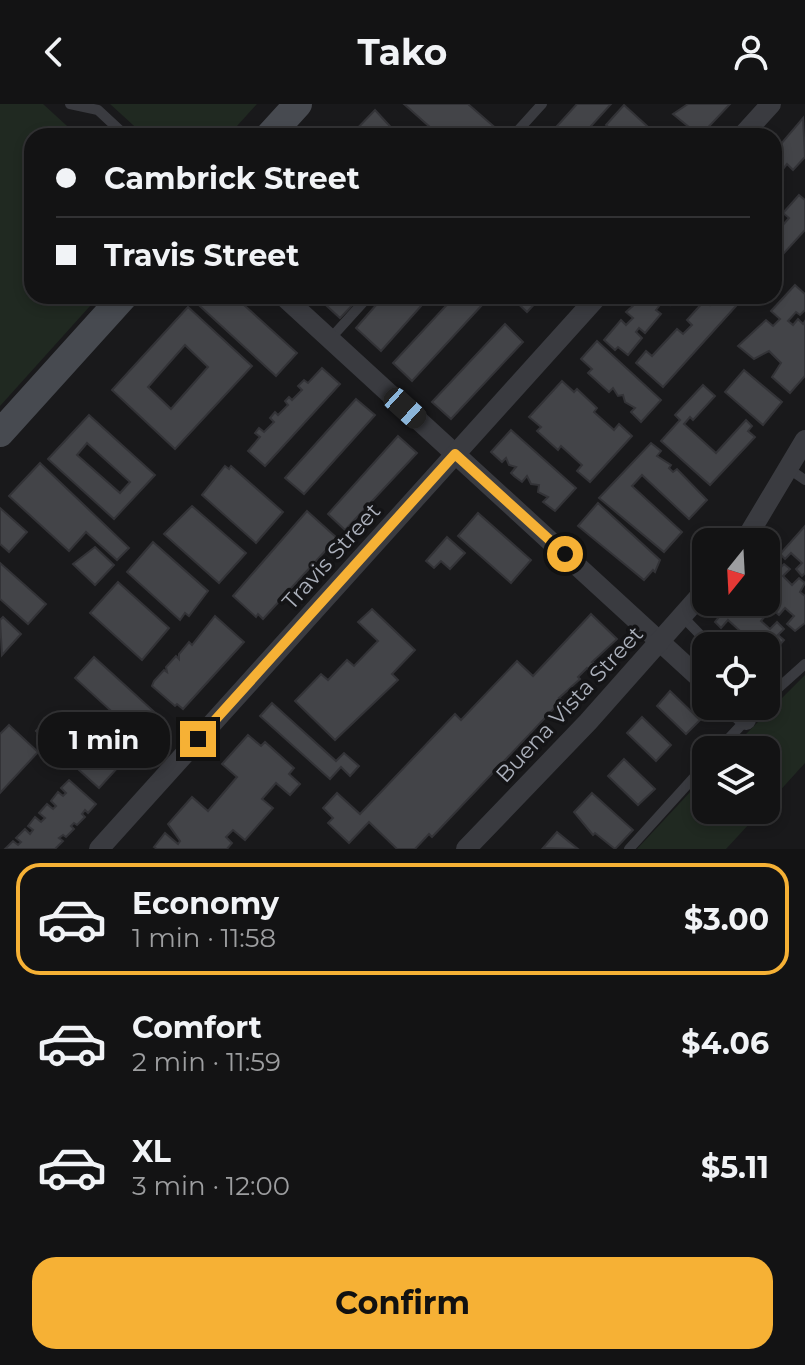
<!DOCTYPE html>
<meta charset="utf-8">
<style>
body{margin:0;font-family:Montserrat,sans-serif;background:#202022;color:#f1f3f6;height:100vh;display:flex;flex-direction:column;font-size:30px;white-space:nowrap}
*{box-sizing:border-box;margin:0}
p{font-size:26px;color:#9d9ea0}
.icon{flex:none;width:44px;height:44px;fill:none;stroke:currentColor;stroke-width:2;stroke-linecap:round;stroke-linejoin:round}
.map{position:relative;height:745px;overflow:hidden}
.panel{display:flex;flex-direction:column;background:#131314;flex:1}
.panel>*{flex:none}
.guide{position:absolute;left:24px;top:24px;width:758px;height:176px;border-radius:24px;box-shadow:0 4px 12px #0003,0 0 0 2px #323234;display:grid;align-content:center;height:176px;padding:0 32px;background:#131314}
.needle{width:52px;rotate:198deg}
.fabs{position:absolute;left:692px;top:424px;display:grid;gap:16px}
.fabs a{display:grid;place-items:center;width:88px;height:88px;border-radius:16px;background:#131314;box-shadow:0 4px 12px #0003,0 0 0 2px #323234;font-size:40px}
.end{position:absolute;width:36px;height:36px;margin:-18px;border:10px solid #f6b135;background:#111;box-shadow:0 0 0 4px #111}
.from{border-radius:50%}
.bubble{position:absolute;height:56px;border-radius:24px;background:#131314;box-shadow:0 4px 12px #0003,0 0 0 2px #323234;font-size:26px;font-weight:700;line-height:56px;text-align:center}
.car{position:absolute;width:24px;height:48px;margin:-24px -12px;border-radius:10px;box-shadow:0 0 6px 2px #0007;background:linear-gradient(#222 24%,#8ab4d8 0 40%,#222 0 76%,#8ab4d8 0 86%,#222 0)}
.guide b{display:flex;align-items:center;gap:28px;height:76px;font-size:30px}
.guide b+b{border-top:2px solid #323234}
.guide i{width:20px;height:20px;background:#f1f3f6}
ul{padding:14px 0 0;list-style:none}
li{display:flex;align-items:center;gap:24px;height:112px;margin:0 16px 12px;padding:0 16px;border:4px solid transparent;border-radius:24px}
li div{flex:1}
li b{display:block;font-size:30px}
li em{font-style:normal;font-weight:700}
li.selected{border-color:#f6b135}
li>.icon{width:72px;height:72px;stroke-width:1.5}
.button{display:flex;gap:16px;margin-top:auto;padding:16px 32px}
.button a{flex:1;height:92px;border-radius:24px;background:#f6b135;color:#111;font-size:32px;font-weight:700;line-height:92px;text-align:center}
header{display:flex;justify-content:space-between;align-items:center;height:104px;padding:0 32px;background:#131314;font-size:36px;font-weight:700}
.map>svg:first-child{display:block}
.green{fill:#202921}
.building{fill:#434448;stroke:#333337;stroke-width:2;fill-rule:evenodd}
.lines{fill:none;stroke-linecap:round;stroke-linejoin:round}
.lane{stroke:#3a3b40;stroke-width:10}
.street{stroke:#3a3b40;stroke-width:20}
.secondary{stroke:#474a50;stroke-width:28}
.route{stroke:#f6b135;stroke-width:10}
.labels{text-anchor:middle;stroke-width:7;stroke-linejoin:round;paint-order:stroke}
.street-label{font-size:22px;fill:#abb0bb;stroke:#141416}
</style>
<header><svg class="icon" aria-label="back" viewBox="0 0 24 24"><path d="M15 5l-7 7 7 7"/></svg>Tako<svg class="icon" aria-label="person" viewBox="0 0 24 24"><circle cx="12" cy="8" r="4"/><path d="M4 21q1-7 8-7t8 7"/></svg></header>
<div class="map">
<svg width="805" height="745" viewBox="0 0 805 745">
<rect width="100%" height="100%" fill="#19191b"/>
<g class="green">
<polygon points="0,0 43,0 78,32 32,32 32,192 99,192 0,302"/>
<polygon points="110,0 257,0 228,32 145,32"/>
<polygon points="805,571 805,659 766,702 766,646 730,646"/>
<polygon points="706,671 706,706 762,706 726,745 637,745"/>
</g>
<g class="building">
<polygon points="404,0 468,0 499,27 494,32 440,32"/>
<polygon points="577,0 611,0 582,32 548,32"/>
<polygon points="730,0 700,32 673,10 688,0"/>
<polygon points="624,1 658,32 618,32 606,21"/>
<polygon points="375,6 399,32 350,32"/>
<polygon points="803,14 805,53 793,66 787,60 778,71 783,76 774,87 774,48"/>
<polygon points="799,91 805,96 805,126 774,160 774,131 789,114 783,109"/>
<polygon points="795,181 805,190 805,206 800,211 796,208 788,217 793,221 798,215 803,220 805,217 805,272 790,289 772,273 781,259 769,247 754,255 738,242 766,216 773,222 780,215 771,207"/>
<polygon points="189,192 234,192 297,249 276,272"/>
<polygon points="316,192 361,192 340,214"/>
<polygon points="384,192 430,192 381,247 356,224"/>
<polygon points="455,192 474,192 483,200 412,277 393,259"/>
<polygon points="510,192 542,192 527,208"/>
<polygon points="644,192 677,192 670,201 664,196 656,206 661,210 645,229 639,224 636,228 642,234 628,251 618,243 615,246 604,236 621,216 626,221 633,214 626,208"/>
<polygon points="745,192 663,283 636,259 646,247 652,252 677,225 683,230 692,221 687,216 705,196 710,201 713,197 709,192"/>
<path d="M188,203L252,262L175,345L112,286ZM185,241L208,263L171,305L148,283Z"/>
<polygon points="505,220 523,238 451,315 432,298"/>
<polygon points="597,237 661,296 641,318 631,308 635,304 625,298 623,291 618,292 613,284 609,288 588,269 592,265 581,255"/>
<polygon points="322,264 340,280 265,362 248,347 260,333 255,329 259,324 264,328 274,318 270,314 275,308 278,311 288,301 285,297 289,293 292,296 302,286 298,282 304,276 308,279"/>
<polygon points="744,266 782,298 763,321 725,288"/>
<polygon points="562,277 574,288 577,285 597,304 594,308 614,326 619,320 632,332 590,378 577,367 582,361 561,342 558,346 537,327 541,323 529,313"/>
<polygon points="703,281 715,292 693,316 690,313 684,320 716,349 746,316 752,322 748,327 755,333 710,381 661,337 680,316 675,311"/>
<polygon points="356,295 375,311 304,390 285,374"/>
<path d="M89,311L155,371L114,415L48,355ZM87,339L130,378L120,389L77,351Z"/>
<polygon points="511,326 576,384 555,407 543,398 548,393 538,388 539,381 531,380 527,372 522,378 514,372 511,369 516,363 509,361 506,354 502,358 491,348"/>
<polygon points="398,332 417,349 345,426 328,410"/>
<polygon points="651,339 661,347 657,352 671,361 669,364 673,368 677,365 707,396 689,415 642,371 632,382 682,428 664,448 599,394"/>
<polygon points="40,359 129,444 117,456 86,428 69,447 9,392"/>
<polygon points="225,362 229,365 231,362 283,408 256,439 202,391"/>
<polygon points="598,399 660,456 655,468 653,466 644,476 578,422"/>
<polygon points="192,402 246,449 219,479 164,430"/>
<polygon points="0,404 27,428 9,448 0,440"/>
<polygon points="307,407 337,434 263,515 258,510 256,513 233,492"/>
<polygon points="478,409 531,456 511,479 458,432"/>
<polygon points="805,422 805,469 802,472 796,465 802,459 791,449 785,455 780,450"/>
<polygon points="447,433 465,449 450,465 441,457 434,464 426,457"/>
<polygon points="153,438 208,487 189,512 185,509 180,516 127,468"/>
<polygon points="95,443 114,461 95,481 73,460"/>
<polygon points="0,459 46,500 28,520 0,495"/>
<polygon points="770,460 777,467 784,460 790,465 783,472 792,481 799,474 805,479 800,488 805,492 805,519 795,527 787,520 794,512 785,504 779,511 771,504 777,498 769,489 766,492 766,465"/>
<polygon points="118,478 169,524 142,556 90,509"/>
<polygon points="731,498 746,498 743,501 754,510 760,504 767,510 761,517 770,525 777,518 784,525 778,531 784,536 769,553 766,542 754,542 745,531 738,538 732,534 739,526 728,516 721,524 715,518"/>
<polygon points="372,505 415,546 392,570 398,576 335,636 295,597 321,570 328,576 347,556 354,562 378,537 358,518"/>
<polygon points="591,510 617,535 592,558 595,560 589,566 587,564 578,573 580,575 559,594 562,596 432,733 429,730 415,745 397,745 369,718 349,739 328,719 333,714 323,704 337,689 360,710 455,610 461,616 517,557 533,572"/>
<polygon points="215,512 244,538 183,605 177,600 175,602 152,582 154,577 164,566 167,568 166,563 176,552 179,555 179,550 189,538 192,541"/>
<polygon points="3,513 21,530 2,551 0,516"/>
<polygon points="94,553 162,615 99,684 36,627 53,609 93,645 120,615 75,574"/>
<polygon points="670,587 700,616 686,630 657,602"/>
<polygon points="272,599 336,657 344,649 359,662 350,672 341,663 330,675 260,612"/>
<polygon points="642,613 671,641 656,657 627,629"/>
<polygon points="9,621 38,648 0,689 0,630"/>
<polygon points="248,631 261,642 265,638 294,664 289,670 300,680 290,691 276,679 262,695 273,704 245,736 233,726 226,733 232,739 227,745 157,745 154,743 165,729 178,740 180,737 168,720 192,693 208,707 237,673 222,660"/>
<polygon points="624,655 655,685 638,701 608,672"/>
<polygon points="69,676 96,700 88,709 85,706 82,710 85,713 77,721 74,719 71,722 74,725 66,733 63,731 59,734 63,737 55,745 5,745 13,737 18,741 21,738 16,734 25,725 30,730 33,726 28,722 35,713 41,718 45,714 39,709 47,700 53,705 56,702 51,697 58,688 63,692 66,689 61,684"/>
<polygon points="592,689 633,726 615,745 595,729 593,731 574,708"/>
<polygon points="557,728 578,745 543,744"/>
</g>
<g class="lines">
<g class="lane">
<polyline points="70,0 98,6 126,32"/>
<polyline points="513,32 542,0"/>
<polyline points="330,235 369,192"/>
<polyline points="789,365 805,376"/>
<polyline points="682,512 711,542"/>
<polyline points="766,595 805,560"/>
<polyline points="718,646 759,602"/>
<polyline points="629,745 706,660"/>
</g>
<g class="street">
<polyline points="742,32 771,0"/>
<polyline points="283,192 706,580"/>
<polyline points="744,438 805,336"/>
<polyline points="730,602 746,616"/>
<polyline points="99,745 598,192"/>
<polyline points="466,745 588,618 706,485"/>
</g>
<g class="secondary">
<polyline points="269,32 298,0"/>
<polyline points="0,329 124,192"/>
</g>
</g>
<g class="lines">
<polyline class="route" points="198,635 455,350 565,450"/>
</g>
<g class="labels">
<g class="street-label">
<text transform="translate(331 452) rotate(-48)" y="8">Travis Street</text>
<text transform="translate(569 600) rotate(-47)" y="8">Buena Vista Street</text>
</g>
</g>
</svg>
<div class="fabs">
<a><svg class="needle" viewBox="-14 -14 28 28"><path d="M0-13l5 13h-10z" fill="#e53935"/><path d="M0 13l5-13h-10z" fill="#9d9ea0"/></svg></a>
<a><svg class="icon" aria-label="locate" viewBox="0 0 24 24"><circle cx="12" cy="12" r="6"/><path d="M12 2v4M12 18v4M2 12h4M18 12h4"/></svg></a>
<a><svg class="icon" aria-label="layers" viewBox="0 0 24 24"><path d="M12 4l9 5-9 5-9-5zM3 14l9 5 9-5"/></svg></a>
</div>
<i class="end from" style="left:565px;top:450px"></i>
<i class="end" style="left:198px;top:635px"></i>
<div class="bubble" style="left:38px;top:608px;width:132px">1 min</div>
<i class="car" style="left:405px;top:304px;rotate:132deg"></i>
<div class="guide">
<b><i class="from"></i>Cambrick Street</b>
<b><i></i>Travis Street</b>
</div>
</div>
<section class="panel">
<ul>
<li class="selected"><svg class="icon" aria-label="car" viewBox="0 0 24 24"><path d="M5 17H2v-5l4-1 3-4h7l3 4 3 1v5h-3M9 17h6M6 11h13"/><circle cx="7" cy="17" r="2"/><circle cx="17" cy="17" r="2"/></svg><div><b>Economy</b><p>1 min · 11:58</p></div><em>$3.00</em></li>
<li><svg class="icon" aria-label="car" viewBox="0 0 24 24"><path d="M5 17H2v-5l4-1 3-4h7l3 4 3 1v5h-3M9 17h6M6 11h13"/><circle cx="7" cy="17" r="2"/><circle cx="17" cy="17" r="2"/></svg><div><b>Comfort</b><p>2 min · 11:59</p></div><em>$4.06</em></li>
<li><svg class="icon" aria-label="car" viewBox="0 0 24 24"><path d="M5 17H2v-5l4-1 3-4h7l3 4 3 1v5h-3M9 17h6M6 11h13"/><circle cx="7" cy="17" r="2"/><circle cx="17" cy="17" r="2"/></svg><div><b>XL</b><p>3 min · 12:00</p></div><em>$5.11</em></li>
</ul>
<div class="button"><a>Confirm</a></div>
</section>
